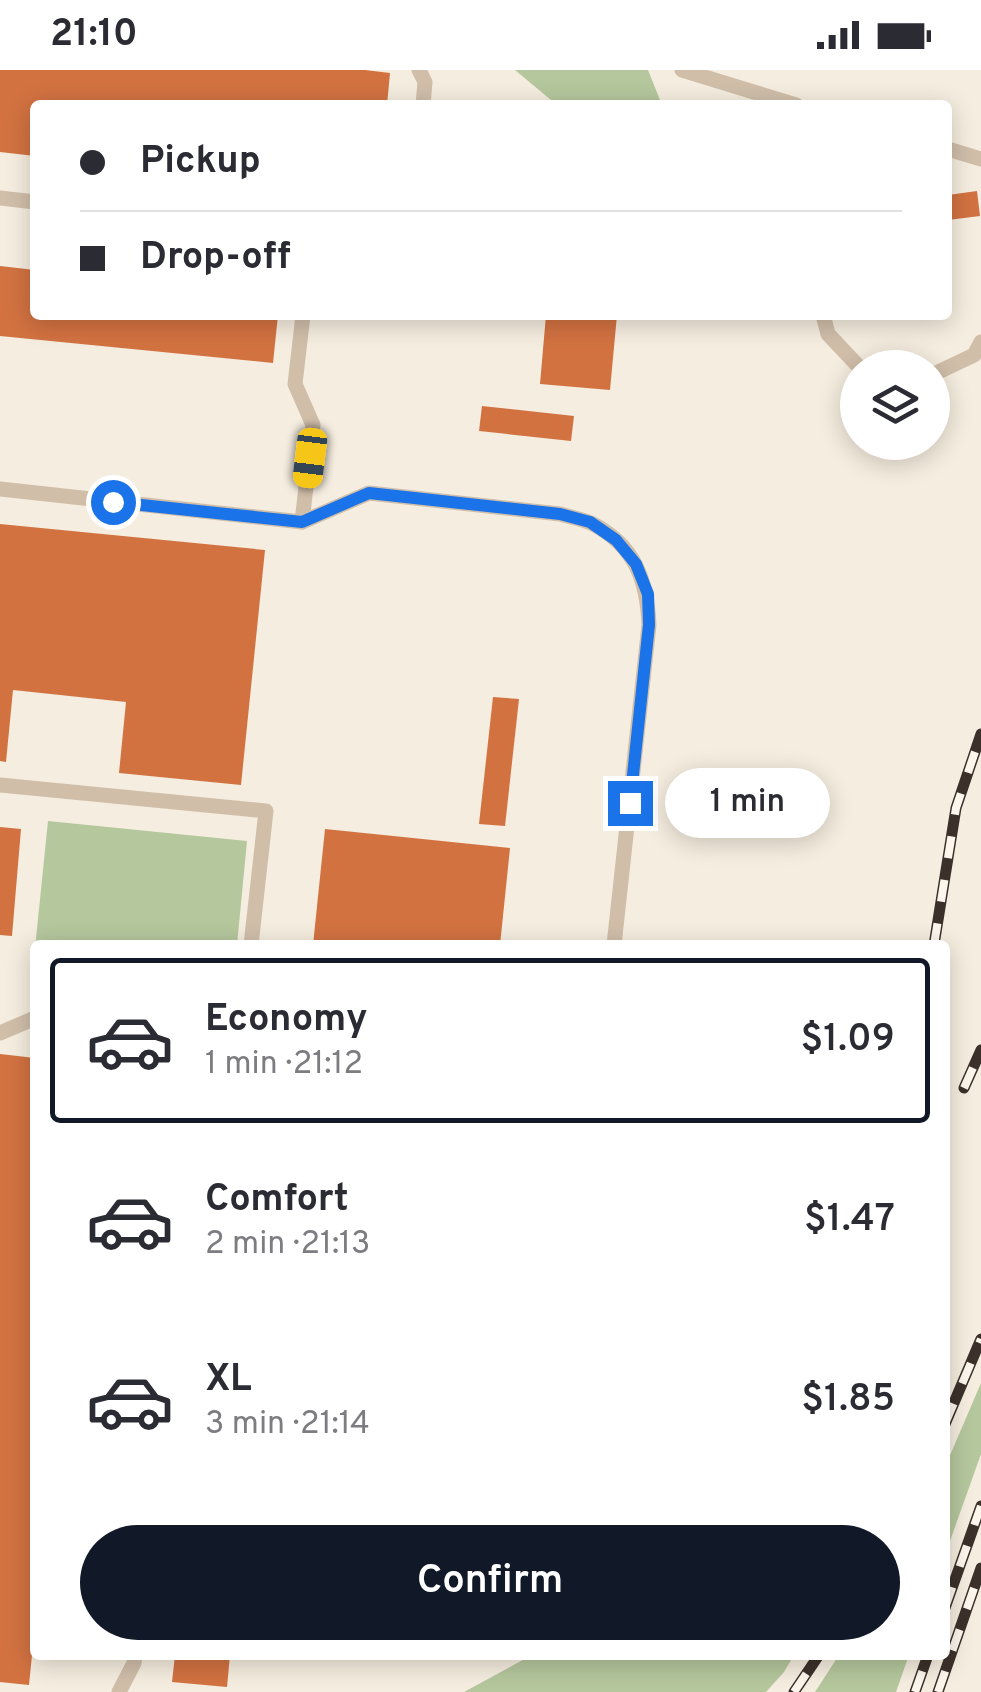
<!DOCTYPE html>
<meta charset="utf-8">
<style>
body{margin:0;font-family:Overpass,sans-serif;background:#f2f2f3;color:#2b2b33;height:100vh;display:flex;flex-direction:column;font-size:38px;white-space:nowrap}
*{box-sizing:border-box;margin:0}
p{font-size:32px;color:#7c7c81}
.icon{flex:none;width:55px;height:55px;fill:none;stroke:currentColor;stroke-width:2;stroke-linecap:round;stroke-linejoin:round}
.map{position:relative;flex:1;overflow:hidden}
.sheet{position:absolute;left:30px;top:870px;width:920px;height:720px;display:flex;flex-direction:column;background:#fff;border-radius:10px;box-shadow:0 5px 25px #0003}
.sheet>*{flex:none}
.top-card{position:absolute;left:30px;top:30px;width:922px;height:220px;border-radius:10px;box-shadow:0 5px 25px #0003;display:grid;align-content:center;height:220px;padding:0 50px;background:#fff}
.tools{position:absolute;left:840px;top:280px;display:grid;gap:20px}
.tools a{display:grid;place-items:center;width:110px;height:110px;border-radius:50%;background:#fff;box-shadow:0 5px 25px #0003;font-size:50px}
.end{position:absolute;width:45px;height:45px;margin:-22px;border:12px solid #1a73e8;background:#fff;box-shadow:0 0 0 5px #fff}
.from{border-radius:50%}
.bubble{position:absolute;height:70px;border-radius:35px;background:#fff;box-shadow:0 5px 25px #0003;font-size:32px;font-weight:600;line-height:70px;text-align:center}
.car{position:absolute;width:30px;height:60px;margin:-30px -15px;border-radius:12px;box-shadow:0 0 8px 2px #0007;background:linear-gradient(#f5c518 24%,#345 0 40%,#f5c518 0 76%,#345 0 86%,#f5c518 0)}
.top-card b{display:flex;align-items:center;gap:35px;height:95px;font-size:38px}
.top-card b+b{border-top:2px solid #e1e1e2}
.top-card i{width:25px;height:25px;background:#2b2b33}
ul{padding:18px 0 0;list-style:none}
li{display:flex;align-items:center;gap:30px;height:165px;margin:0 20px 15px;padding:0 30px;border:5px solid transparent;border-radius:10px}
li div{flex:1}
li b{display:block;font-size:38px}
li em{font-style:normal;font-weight:600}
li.selected{border-color:#111827}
li>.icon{width:90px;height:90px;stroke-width:1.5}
.action{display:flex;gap:20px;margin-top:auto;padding:20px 50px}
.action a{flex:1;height:115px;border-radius:60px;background:#111827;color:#fff;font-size:40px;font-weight:600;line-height:115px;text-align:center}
.status{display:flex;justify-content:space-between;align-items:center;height:70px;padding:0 50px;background:#fff;direction:ltr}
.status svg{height:28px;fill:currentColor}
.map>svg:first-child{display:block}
.green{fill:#b5c79d}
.building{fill:#d27241}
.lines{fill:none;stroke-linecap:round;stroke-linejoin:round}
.lane{stroke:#d0bea9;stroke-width:15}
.rail-casing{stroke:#3c312a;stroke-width:11}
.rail{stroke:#fcf6ed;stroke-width:8;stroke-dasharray:22;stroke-linecap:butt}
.route{stroke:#1a73e8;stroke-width:12}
</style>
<div class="status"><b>21:10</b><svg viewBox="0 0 49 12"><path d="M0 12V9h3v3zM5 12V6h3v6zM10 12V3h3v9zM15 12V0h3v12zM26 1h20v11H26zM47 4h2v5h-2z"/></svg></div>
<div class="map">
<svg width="981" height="1622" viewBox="0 0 981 1622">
<rect width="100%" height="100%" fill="#f5eddf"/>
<g class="green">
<polygon points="515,0 648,0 662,35 557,35"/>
<polygon points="48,751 247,771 237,875 35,875 35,927 30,927"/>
<polygon points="981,1313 981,1384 945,1485 945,1397"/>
<polygon points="532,1585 794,1585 784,1602 766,1622 464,1622"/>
<polygon points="839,1585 909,1585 896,1622 815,1622"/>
</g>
<g class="building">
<polygon points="0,0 365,0 390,3 387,35 35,35 35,86 0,82"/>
<polygon points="977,121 980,146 948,150 948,125"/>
<polygon points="0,196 35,200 35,245 278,245 273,293 0,266"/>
<polygon points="546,245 617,245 610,320 540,314"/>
<polygon points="482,336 574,346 571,371 479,361"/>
<polygon points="0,454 265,480 241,715 119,703 126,632 13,620 6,692 0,691"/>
<polygon points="493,627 519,629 505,756 479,754"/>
<polygon points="0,757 21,759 12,866 0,865"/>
<polygon points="325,759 510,778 500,875 313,875"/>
<polygon points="0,984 35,988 35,1555 29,1615 0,1612"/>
<polygon points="175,1585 230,1585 227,1617 172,1612"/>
</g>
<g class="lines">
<g class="lane">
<polyline points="419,0 425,12 423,35"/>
<polyline points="682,0 796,35"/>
<polyline points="948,79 981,89"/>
<polyline points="0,128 35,132"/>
<polyline points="823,245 828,264 860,298"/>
<polyline points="932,305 974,285 981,272"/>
<path d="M0,419L302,452L369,423L560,444C570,447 582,449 591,453C635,475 647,510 649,555L614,875"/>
<polyline points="302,452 313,355 295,314 303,245"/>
<polyline points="0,715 266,741 251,875"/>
<polyline points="0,963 35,948"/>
<polyline points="119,1622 134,1593 135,1585"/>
</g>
<defs>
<g id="rail">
<polyline points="934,875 956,738 981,664"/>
<polyline points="964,1018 981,980"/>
<polyline points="945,1354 981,1269"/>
<polyline points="945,1538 981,1436"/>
<polyline points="794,1622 819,1585"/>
<polyline points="915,1622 928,1585"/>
<polyline points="938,1622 981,1498"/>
</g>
</defs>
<use href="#rail" class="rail-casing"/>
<use href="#rail" class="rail"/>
</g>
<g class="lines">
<polyline class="route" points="113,432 302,452 369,423 560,444 590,452 616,470 636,494 648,524 649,555 630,733"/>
</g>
</svg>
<div class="tools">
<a><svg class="icon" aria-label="layers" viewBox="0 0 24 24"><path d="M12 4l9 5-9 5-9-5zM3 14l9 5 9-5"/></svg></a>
</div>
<i class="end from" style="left:113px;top:432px"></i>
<i class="end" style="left:630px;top:733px"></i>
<div class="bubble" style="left:665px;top:698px;width:165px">1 min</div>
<i class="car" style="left:310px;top:388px;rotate:187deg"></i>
<div class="top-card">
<b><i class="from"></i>Pickup</b>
<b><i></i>Drop-off</b>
</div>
<section class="sheet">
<ul>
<li class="selected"><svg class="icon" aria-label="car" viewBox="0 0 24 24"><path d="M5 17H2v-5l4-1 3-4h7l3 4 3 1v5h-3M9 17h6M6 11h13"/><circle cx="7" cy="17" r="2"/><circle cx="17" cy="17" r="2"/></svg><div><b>Economy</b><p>1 min · 21:12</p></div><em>$1.09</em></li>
<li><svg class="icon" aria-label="car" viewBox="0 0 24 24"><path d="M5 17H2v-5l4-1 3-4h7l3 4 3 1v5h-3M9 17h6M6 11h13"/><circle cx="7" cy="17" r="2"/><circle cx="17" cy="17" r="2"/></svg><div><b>Comfort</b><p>2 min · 21:13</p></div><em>$1.47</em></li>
<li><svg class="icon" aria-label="car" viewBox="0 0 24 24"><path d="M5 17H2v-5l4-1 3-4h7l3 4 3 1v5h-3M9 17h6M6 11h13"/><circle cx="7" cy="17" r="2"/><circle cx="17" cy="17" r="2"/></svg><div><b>XL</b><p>3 min · 21:14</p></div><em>$1.85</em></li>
</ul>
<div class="action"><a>Confirm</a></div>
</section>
</div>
